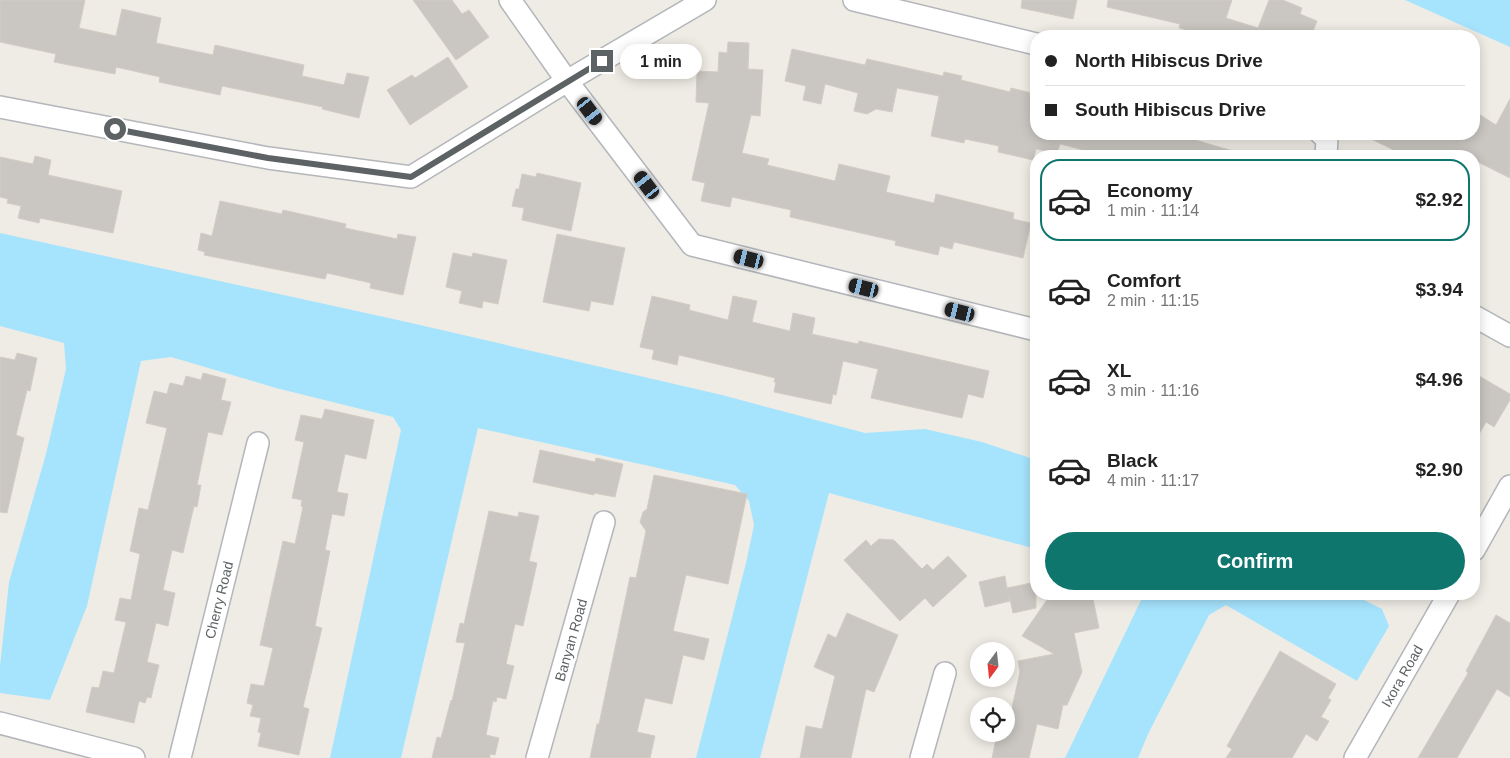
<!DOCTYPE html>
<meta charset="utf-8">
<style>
body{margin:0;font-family:Arial,sans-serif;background:#f6f6f6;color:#222;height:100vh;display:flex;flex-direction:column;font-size:19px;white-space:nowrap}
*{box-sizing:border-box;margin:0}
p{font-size:16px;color:#767676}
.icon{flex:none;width:28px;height:28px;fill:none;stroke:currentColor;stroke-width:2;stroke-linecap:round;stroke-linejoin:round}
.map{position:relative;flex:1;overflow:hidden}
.panel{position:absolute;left:1030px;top:150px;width:450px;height:450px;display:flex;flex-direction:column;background:#fff;border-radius:20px;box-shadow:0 2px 12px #0003}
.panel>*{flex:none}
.guide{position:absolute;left:1030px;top:30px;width:450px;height:110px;border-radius:20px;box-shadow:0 2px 12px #0003;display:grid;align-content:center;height:110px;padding:0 15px;background:#fff}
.needle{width:32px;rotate:195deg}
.buttons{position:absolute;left:970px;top:642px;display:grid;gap:10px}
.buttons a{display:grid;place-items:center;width:45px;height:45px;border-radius:50%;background:#fff;box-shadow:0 2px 12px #0003;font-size:25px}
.end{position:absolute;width:22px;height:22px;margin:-11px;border:6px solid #5d6265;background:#fff;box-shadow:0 0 0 2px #fff}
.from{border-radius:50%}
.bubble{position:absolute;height:35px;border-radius:18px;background:#fff;box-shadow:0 2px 12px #0003;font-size:16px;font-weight:600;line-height:35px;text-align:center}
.car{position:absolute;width:15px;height:30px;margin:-15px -8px;border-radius:6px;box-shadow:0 0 4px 1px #0007;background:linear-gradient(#222 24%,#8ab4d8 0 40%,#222 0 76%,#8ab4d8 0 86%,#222 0)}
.guide b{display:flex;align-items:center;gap:18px;height:48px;font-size:19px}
.guide b+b{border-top:1px solid #e0e0e0}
.guide i{width:12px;height:12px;background:#222}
ul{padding:9px 0 0;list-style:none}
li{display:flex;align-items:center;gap:15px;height:82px;margin:0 10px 8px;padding:0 5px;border:2px solid transparent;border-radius:20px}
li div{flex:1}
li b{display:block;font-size:19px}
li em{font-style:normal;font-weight:600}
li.current{border-color:#0f766e}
li>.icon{width:45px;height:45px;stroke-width:1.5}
.primary-button{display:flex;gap:10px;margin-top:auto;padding:10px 15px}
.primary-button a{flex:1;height:58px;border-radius:30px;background:#0f766e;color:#fff;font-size:20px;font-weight:600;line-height:58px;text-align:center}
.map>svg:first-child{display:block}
.water{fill:#a6e4fe}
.building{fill:#cac7c2;stroke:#d4ccc3}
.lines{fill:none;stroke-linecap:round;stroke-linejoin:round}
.minor-casing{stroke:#b3b6ba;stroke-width:24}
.minor{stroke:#fff;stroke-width:21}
.route{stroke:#5d6265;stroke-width:6}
.labels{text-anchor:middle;stroke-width:5;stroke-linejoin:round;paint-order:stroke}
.street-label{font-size:14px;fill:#5d6265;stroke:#fff}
</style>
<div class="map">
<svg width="1510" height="758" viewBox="0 0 1510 758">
<rect width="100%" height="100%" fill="#efece5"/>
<g class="water">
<polygon points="1405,0 1510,0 1510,47"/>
<polygon points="0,233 407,322 722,395 865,433 925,429 982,442 1036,460 1036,549 829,493 760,758 696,758 746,563 754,525 749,501 735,485 478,428 401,758 330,758 401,430 393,417 276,388 171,357 141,361 87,606 50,700 0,693 0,666 9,582 46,454 66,369 64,343 0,326"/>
<polygon points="1144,594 1352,594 1382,609 1389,626 1357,681 1226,605 1209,615 1148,734 1138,758 1065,758"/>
</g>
<g class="building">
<polygon points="0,0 85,0 79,28 116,36 122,9 161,18 156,43 213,55 215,45 304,65 302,76 344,85 347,73 369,77 359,118 322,109 323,107 222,86 220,95 159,82 160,77 116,67 115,74 54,62 56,54 0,42"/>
<polygon points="413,0 452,0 462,14 469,10 489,37 456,60"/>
<polygon points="1022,0 1077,0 1073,19 1021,8"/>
<polygon points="1108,0 1232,0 1226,18 1258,28 1269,0 1283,0 1302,8 1300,14 1317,21 1311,36 1208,36 1179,28 1180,24 1107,7"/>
<polygon points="728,42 749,43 748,69 763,70 760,116 751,115 742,153 769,159 767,165 835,181 839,164 890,176 886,192 934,203 936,194 1014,213 1013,219 1031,223 1023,258 954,242 952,249 940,246 938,255 895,245 896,241 790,217 791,210 732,197 730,207 701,201 705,183 692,180 709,103 696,102 697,71 718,72 719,52 727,53"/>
<polygon points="792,49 865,65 867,59 943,76 944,72 962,76 961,80 1010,92 1011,88 1036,94 1036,134 1175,134 1236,152 1235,156 1107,156 1060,144 1057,153 1036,149 1033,160 998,152 999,146 965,139 964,143 931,136 939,96 897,88 892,112 876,109 867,114 854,111 858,93 825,84 821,104 803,100 806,86 785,81"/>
<polygon points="448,57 468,87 410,125 387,90 412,75 415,78"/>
<polygon points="1510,99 1510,178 1474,160 1474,156 1406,156 1361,134 1474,134 1474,111 1496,125"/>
<polygon points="35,156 51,160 48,175 122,191 113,233 40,218 39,223 18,218 21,206 7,203 8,199 0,197 0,157 33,164"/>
<polygon points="537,173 581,183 571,231 522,220 524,208 512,206 516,189 519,189 522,174 536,177"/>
<polygon points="220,201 282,214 283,210 346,224 345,228 397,239 398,234 416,237 403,295 370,288 371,283 327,273 325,279 204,255 205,252 198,250 201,233 212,236"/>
<polygon points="557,234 625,248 613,305 591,301 589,311 543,302"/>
<polygon points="453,253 472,257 473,253 507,260 498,304 483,301 482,308 459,303 462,291 446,287"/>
<polygon points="652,296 690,305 689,310 728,320 733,296 757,301 752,322 790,331 793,313 815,318 812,334 816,335 858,344 859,341 989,371 983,398 968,394 962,418 871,398 878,369 843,361 836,395 833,394 831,404 774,392 776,382 774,382 775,378 679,355 677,365 652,359 654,350 640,347"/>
<polygon points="17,353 37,358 30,391 27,390 16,435 24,438 7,513 0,512 0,357 15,360"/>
<polygon points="203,373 226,379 221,400 231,402 222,435 208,432 197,485 201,485 197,507 194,506 183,553 172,550 163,590 175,593 168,626 156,623 147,662 159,665 151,698 147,697 145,703 139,701 134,723 86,712 92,687 99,688 103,671 114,673 126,622 115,620 120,598 131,600 140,554 130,551 139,508 148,510 167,428 146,423 154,391 167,394 170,383 183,386 186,376 201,380"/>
<polygon points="1474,373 1510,394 1510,400 1494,427 1486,422 1474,443"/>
<polygon points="325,409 374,420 366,459 345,454 337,492 348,494 344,516 332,514 325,550 330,551 315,626 322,628 303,707 309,709 299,755 258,746 261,733 258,732 261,718 250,716 253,705 247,703 251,684 264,686 273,648 260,645 283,541 295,544 303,507 301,506 302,500 292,498 304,442 295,440 301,415 322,419"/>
<polygon points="540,450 595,462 596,458 623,464 615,497 594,493 594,495 533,482"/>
<polygon points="654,475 747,494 728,584 686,575 673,631 709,639 704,660 683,655 672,704 645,698 637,732 655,736 650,758 590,758 597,724 599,724 630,577 636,578 646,531 640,522 643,512 647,509"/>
<polygon points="489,511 518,517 519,512 539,516 529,561 537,563 523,626 515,624 506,664 514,666 506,699 497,697 496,702 493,701 486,735 499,738 495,755 490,754 490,758 432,758 437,737 441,738 451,700 452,701 465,643 456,642 460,623 464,624"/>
<polygon points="879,539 894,540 922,569 927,564 933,570 948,556 967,576 933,607 925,598 900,621 844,560 866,540 871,546"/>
<polygon points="1005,576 1007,588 1036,582 1036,608 1013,613 1009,595 1010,601 985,607 979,582"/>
<polygon points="1051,594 1092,594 1099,628 1074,633 1082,672 1067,705 1063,705 1058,729 1037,724 1029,758 992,758 997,734 1006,734 1020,672 1018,661 1054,654 1022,636"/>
<polygon points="847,613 898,635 874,692 866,689 851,758 800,758 806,726 822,729 835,676 814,667 828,634 836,638"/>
<polygon points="1496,615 1510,623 1510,697 1497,689 1457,758 1418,758 1468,673 1466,671"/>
<polygon points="1280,651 1336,684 1328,698 1331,700 1321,717 1329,721 1317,741 1306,734 1292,758 1226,758 1232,749 1227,746"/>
</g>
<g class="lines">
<defs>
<g id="minor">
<polyline points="510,0 567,81 692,245 1036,330"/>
<polyline points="854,0 1036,44"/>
<polyline points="0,107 268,158 411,177 567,81 705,0"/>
<polyline points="1321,134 1327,138 1326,156"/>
<polyline points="1474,316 1510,336"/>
<polyline points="1474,550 1510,486"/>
<polyline points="0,723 134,758"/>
<polyline points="180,758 258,443"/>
<polyline points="537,758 604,522"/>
<polyline points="921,758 945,673"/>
<polyline points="1355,758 1449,594"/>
</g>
</defs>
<use href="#minor" class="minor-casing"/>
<use href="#minor" class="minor"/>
</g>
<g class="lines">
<polyline class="route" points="115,129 268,158 411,177 602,61"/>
</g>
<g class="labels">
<g class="street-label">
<text transform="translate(219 600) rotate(-76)" y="5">Cherry Road</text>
<text transform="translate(571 640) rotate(-74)" y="5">Banyan Road</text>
<text transform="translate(1402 676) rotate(-60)" y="5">Ixora Road</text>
</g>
</g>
</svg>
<div class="buttons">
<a><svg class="needle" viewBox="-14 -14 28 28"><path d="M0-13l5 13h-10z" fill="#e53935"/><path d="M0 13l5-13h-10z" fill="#767676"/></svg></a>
<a><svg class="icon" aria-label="locate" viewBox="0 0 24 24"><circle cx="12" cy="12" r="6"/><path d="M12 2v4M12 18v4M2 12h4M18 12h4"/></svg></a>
</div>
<i class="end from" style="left:115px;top:129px"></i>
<i class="end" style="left:602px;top:61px"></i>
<div class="bubble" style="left:620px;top:44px;width:82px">1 min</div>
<i class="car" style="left:590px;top:111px;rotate:143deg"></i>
<i class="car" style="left:647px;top:185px;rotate:323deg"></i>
<i class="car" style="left:749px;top:259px;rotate:284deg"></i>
<i class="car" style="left:864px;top:288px;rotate:284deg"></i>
<i class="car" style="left:960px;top:312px;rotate:284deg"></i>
<div class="guide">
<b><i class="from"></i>North Hibiscus Drive</b>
<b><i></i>South Hibiscus Drive</b>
</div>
<section class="panel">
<ul>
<li class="current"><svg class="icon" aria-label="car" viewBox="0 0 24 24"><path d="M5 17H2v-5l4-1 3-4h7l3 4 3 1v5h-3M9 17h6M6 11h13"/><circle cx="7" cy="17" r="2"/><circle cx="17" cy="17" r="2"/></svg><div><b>Economy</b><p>1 min · 11:14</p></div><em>$2.92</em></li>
<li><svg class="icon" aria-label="car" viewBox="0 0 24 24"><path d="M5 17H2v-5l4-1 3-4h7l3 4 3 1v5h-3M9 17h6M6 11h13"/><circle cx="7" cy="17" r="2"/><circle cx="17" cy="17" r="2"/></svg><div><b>Comfort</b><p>2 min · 11:15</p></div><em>$3.94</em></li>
<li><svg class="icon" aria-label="car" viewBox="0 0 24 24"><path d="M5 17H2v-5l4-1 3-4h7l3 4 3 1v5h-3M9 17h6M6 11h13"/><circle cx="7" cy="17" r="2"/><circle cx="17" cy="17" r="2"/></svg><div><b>XL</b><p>3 min · 11:16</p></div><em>$4.96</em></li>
<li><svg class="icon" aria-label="car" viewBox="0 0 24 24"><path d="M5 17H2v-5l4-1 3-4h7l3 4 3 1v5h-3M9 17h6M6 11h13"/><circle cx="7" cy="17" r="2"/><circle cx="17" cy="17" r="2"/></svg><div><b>Black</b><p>4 min · 11:17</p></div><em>$2.90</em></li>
</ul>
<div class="primary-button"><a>Confirm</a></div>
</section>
</div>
